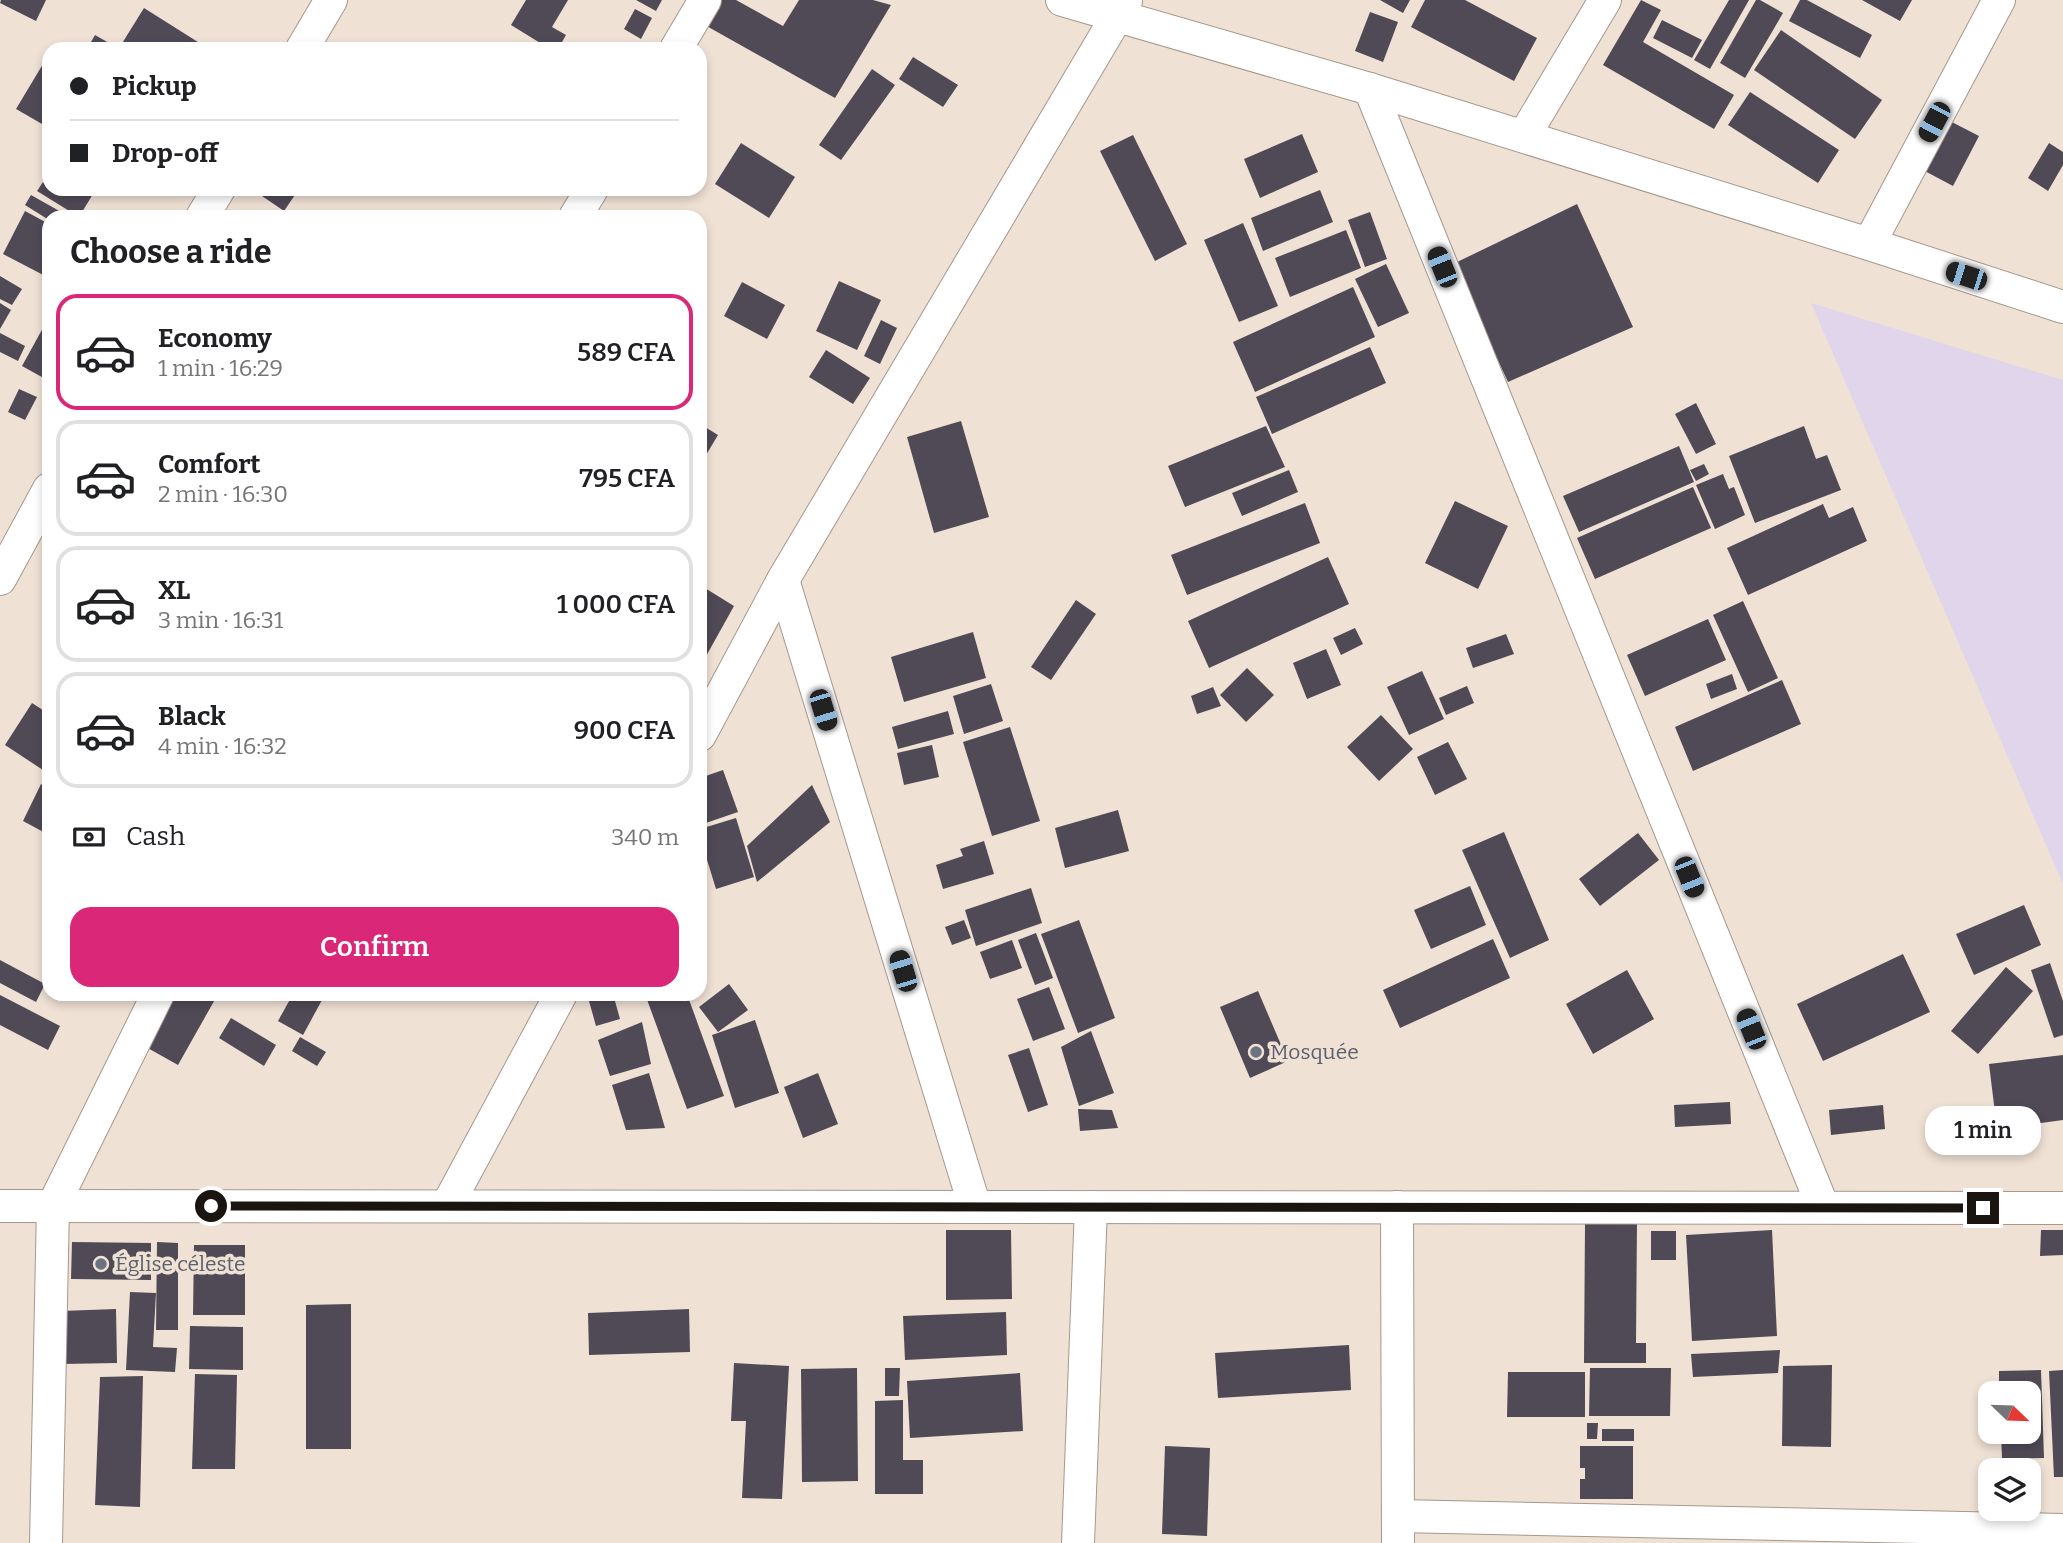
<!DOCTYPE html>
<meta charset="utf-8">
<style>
body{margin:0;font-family:Bitter,serif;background:#f6f6f6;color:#202124;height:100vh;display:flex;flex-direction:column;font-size:26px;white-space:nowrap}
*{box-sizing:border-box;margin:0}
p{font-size:23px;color:#757577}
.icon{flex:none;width:38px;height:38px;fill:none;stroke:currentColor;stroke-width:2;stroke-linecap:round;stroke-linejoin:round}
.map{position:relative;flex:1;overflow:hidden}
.sheet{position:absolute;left:42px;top:210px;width:665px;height:791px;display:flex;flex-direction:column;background:#fff;border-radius:21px;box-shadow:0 4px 10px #0003}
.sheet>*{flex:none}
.hud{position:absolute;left:42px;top:42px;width:665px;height:154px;border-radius:21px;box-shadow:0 4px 10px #0003;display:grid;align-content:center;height:154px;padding:0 28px;background:#fff}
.needle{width:46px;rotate:113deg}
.buttons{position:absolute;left:1978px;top:1381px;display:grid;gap:14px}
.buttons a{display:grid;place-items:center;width:63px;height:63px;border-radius:14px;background:#fff;box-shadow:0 4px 10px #0003;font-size:35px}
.end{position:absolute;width:32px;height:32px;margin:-16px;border:9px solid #1a1511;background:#fff;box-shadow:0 0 0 4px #fff}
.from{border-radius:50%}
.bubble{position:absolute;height:49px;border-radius:21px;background:#fff;box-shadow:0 4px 10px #0003;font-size:23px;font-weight:600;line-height:49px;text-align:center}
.car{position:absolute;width:21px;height:42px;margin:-21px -10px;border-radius:9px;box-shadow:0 0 5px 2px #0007;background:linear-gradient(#222 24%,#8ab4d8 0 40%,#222 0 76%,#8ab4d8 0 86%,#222 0)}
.hud b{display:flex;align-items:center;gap:24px;height:66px;font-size:26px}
.hud b+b{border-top:2px solid #e0e0e0}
.hud i{width:18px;height:18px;background:#202124}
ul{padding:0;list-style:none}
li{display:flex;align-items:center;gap:21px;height:116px;margin:0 14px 10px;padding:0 14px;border:4px solid #e0e0e0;border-radius:21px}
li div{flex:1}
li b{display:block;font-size:26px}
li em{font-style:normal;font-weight:600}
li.active{border-color:#db2777}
li>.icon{width:63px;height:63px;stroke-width:1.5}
h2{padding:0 28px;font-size:32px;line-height:84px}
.pay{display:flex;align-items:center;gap:18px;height:77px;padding:0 28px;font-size:26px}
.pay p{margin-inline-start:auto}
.action{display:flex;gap:14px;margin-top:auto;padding:14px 28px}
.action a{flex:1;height:80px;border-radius:21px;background:#db2777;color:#fff;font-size:28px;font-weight:600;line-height:80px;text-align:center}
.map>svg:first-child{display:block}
.commercial{fill:#e0d5ea}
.building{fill:#504a57}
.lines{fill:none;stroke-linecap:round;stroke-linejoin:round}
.minor-casing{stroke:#a5988c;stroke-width:34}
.minor{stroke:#fff;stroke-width:32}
.route{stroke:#1a1511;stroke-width:9}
.worship-dot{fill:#6b7280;stroke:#f0e1d5;stroke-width:2.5}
.labels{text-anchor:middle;stroke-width:7;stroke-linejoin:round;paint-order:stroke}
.worship-label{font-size:21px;fill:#5b616d;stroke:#f0e1d5;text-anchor:start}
</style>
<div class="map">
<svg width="2063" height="1543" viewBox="0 0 2063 1543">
<rect width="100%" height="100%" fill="#f0e1d5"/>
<polygon class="commercial" points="1811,303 2063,380 2063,884"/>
<g class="building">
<polygon points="1,0 46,0 36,21 0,3"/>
<polygon points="526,0 568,0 552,27 566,35 558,49 550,49 511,25"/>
<polygon points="636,0 662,0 656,11"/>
<polygon points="718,0 736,0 783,26 799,0 873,0 891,5 835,98 703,24"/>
<polygon points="1380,0 1410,0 1403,13"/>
<polygon points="1425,0 1465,0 1537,38 1514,81 1411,27"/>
<polygon points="1641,0 1661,10 1643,42 1734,95 1714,129 1603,65"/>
<polygon points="1729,0 1749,0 1710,69 1694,60"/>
<polygon points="1756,0 1760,0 1783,13 1745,78 1720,63"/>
<polygon points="1800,0 1807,0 1872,35 1860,58 1789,21"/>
<polygon points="1862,0 1912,0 1900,21"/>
<polygon points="144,8 209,49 126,49 121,45"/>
<polygon points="635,9 652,18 641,39 624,29"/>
<polygon points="1370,12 1398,22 1383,62 1355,51"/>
<polygon points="1662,20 1702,40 1692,58 1653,38"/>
<polygon points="1781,30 1882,100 1855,139 1754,70"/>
<polygon points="95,35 116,47 114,49 87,49"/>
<polygon points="913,57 958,85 943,107 899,79"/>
<polygon points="43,64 49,67 49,128 16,109"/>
<polygon points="872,69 895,85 841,160 819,145"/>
<polygon points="1750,92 1839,150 1818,183 1728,125"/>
<polygon points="1946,119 1979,136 1953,186 1921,169"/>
<polygon points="1302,134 1318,172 1260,198 1244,159"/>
<polygon points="1133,135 1187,244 1155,261 1100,151"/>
<polygon points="741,143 795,177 769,218 715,184"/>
<polygon points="2049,143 2063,152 2063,165 2048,191 2028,178"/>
<polygon points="49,173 49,189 96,189 79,217 37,191"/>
<polygon points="267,189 299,189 284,211 262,196"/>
<polygon points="1320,190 1333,222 1263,251 1251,218"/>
<polygon points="31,195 70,217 49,217 49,220 25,205"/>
<polygon points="1577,204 1633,327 1508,382 1453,264"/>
<polygon points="25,211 49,224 49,278 3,254"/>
<polygon points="1370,212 1387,259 1365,267 1348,220"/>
<polygon points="1243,223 1278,306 1239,322 1204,240"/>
<polygon points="1346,230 1361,268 1290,297 1275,258"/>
<polygon points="1386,264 1409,313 1378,327 1355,279"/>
<polygon points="0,276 22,289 12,305 0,299"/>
<polygon points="839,281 881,300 857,350 816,331"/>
<polygon points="742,282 785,305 767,339 724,316"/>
<polygon points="1353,287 1375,337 1255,392 1233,342"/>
<polygon points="0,303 11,310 0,329"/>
<polygon points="49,317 49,381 22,366"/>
<polygon points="881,320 897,328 880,364 864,356"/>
<polygon points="0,333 25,346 18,361 0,352"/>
<polygon points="1370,347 1386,383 1272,434 1256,397"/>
<polygon points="826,350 870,378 853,404 809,377"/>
<polygon points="19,389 37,397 25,420 8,412"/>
<polygon points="1696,403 1716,444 1696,454 1675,414"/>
<polygon points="961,421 989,517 934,533 907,437"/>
<polygon points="700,424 718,435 700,465"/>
<polygon points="1266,426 1285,467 1185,507 1168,466"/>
<polygon points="1804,426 1816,459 1827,455 1841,490 1755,523 1729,456"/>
<polygon points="1679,446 1694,482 1579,532 1563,496"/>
<polygon points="1704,464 1709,474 1696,481 1690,470"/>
<polygon points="1289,470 1298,492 1242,516 1232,493"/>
<polygon points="1723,474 1729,489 1734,487 1745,515 1715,529 1696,485"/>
<polygon points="1693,487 1711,528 1595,579 1577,538"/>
<polygon points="1455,501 1508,526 1478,589 1425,563"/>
<polygon points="1305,503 1320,543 1187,595 1171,555"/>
<polygon points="1823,504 1829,518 1853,507 1867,541 1748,595 1727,548"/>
<polygon points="1328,557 1349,604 1209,668 1188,621"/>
<polygon points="700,585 734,606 700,667"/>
<polygon points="1076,600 1096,614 1051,680 1031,667"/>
<polygon points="1743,601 1778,678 1748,692 1713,615"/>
<polygon points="1708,619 1726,660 1645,696 1627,655"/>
<polygon points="1355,628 1363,644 1341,655 1333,638"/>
<polygon points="973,632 986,678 904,702 891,657"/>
<polygon points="1506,634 1514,654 1473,668 1466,648"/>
<polygon points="1326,649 1341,685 1307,699 1293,663"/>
<polygon points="1247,668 1274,695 1246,722 1220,695"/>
<polygon points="1422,671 1444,719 1409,735 1387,687"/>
<polygon points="1732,674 1737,689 1711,699 1706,684"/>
<polygon points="1782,680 1801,724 1693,771 1675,727"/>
<polygon points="991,684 1003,721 964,734 953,696"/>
<polygon points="1467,686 1474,703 1446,715 1439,698"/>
<polygon points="1213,687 1221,706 1197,714 1191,696"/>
<polygon points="32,703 49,714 49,774 5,745"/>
<polygon points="948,711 954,734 898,749 892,727"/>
<polygon points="1381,715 1413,749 1379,781 1347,747"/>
<polygon points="1010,727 1040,821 992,836 963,742"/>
<polygon points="1448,742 1467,779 1435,795 1417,757"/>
<polygon points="932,745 939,777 904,785 897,753"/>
<polygon points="723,770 738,812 700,825 700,778"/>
<polygon points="41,784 49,788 49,835 23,821"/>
<polygon points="812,785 830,822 757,882 747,846"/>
<polygon points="1118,810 1129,851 1065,868 1055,828"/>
<polygon points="736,818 754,877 716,889 700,837 700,829"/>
<polygon points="1504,832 1549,940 1510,958 1462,850"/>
<polygon points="1638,833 1659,860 1600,906 1579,879"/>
<polygon points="984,841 994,874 943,889 936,865 963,856 960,849"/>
<polygon points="1470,886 1486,925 1431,949 1414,910"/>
<polygon points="1031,888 1042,923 976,946 965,910"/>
<polygon points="2024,905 2041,945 1974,975 1956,934"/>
<polygon points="964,920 971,938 952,945 945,927"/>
<polygon points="1079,920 1115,1018 1078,1033 1041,934"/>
<polygon points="1036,933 1053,978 1035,985 1018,940"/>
<polygon points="1493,939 1510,978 1400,1028 1383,990"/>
<polygon points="1012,940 1022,968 990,979 980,952"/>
<polygon points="1903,954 1930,1012 1823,1061 1797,1004"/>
<polygon points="0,960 45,984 36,1002 0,983"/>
<polygon points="2050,963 2063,1001 2063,1035 2054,1038 2031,970"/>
<polygon points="2006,967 2033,991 1978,1054 1951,1031"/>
<polygon points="1627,970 1654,1019 1593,1054 1566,1004"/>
<polygon points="729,984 748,1010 718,1032 699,1007"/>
<polygon points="1049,987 1065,1029 1033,1041 1017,999"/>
<polygon points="1258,991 1288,1061 1250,1078 1220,1007"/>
<polygon points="164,994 218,994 178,1065 137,1042"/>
<polygon points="293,994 310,994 322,1000 303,1035 278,1021"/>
<polygon points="587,994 613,994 620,1019 596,1026"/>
<polygon points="645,994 687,994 724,1096 687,1109"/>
<polygon points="0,995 60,1026 48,1050 0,1025"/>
<polygon points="231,1018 276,1045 264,1066 219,1038"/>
<polygon points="755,1020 779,1093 735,1108 712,1035"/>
<polygon points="642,1022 651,1064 610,1076 598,1040"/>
<polygon points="1091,1031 1114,1093 1079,1106 1061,1047"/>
<polygon points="300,1037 326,1052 317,1066 292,1051"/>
<polygon points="1029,1048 1048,1105 1028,1112 1008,1055"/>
<polygon points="2063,1055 2063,1120 1997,1129 1989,1064"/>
<polygon points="649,1073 665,1128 626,1130 612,1085"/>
<polygon points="818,1073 838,1124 803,1138 784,1087"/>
<polygon points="1730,1102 1731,1124 1675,1127 1674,1105"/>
<polygon points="1883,1105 1885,1129 1831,1135 1829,1110"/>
<polygon points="1078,1109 1112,1110 1118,1128 1080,1131"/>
<polygon points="1585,1223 1637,1223 1636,1343 1646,1343 1646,1363 1584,1363"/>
<polygon points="946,1230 1011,1230 1012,1299 946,1300"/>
<polygon points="1772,1230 1777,1336 1692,1341 1686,1235"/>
<polygon points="2041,1230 2063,1230 2063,1255 2040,1256"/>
<rect x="1651" y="1231" width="25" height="29"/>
<polygon points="72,1242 151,1243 151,1280 71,1279"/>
<polygon points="157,1242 178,1243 178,1330 156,1330"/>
<polygon points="194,1245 245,1245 245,1315 193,1315"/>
<polygon points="130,1292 156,1293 153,1347 177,1348 175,1372 126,1370"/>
<polygon points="351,1304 351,1449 306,1449 306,1305"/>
<polygon points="116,1309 117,1363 62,1364 61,1311"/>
<polygon points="689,1309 690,1352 589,1355 588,1313"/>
<polygon points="1006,1312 1007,1355 905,1360 903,1316"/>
<polygon points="190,1326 243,1327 243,1370 189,1369"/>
<polygon points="1349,1345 1351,1390 1218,1398 1215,1353"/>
<polygon points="1780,1350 1778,1373 1693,1377 1691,1354"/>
<polygon points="734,1363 789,1366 782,1499 742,1498 746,1421 731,1421"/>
<polygon points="1832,1365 1831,1447 1782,1446 1783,1366"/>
<polygon points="857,1368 858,1481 802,1482 801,1369"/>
<polygon points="885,1368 900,1368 899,1396 885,1396"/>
<polygon points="1590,1368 1671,1368 1670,1416 1589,1416"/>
<polygon points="2041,1370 2044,1458 2002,1459 2001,1432 2028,1432 2028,1393 1999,1393 1999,1371"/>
<polygon points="2063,1370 2063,1477 2054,1477 2049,1371"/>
<polygon points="1508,1372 1585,1372 1585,1417 1507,1417"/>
<polygon points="1020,1373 1023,1431 910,1438 907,1381"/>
<polygon points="195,1374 237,1375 235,1469 192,1469"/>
<polygon points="143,1376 140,1507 95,1505 100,1377"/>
<polygon points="903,1400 903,1460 923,1460 923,1494 875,1494 875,1401"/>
<polygon points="1587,1423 1598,1423 1597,1439 1587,1439"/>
<rect x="1602" y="1429" width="32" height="12"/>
<polygon points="1165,1446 1210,1448 1207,1536 1162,1534"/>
<polygon points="1580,1446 1633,1446 1633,1499 1580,1499 1580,1479 1585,1479 1585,1468 1580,1468"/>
</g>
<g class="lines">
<defs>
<g id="minor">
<polyline points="1062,0 1370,89 1869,244 2063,307"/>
<polyline points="302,49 331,0"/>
<polyline points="676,49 705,0"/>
<polyline points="1370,89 1823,1207"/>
<polyline points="1524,136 1605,0"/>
<polyline points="202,217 219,189"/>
<polyline points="575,217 592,189"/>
<polyline points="1869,244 1999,0"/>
<polyline points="0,579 49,489"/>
<polyline points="783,580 975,1207"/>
<polyline points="700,735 783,580 1126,1"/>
<polyline points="0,1206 2063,1208"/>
<polyline points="447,1206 561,994"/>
<polyline points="1397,1207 1398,1543"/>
<polyline points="1398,1516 2063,1530"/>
<polyline points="46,1543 53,1206 158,994"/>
<polyline points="1078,1543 1091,1207"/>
</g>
</defs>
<use href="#minor" class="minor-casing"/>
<use href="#minor" class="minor"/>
</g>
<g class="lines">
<polyline class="route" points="211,1206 1983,1208"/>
</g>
<g class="worship-dot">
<circle cx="1256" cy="1052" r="7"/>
<circle cx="101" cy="1264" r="7"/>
</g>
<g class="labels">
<g class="worship-label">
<text x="1270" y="1059">Mosquée</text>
<text x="115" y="1271">Église céleste</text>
</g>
</g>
</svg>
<div class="buttons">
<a><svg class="needle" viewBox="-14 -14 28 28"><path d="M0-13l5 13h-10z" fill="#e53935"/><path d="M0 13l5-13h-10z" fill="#757577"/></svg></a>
<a><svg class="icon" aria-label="layers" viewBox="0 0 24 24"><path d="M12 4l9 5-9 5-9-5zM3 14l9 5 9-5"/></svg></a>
</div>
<i class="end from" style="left:211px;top:1206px"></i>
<i class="end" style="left:1983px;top:1208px"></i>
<div class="bubble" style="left:1925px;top:1106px;width:116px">1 min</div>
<i class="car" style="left:1934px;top:122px;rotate:208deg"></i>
<i class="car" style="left:1442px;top:267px;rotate:338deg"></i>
<i class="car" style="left:1966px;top:276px;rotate:288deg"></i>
<i class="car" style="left:823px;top:710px;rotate:163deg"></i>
<i class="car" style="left:1689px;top:877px;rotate:158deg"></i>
<i class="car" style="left:903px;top:971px;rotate:343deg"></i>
<i class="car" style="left:1751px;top:1029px;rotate:338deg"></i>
<div class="hud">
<b><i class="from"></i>Pickup</b>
<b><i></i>Drop-off</b>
</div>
<section class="sheet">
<h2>Choose a ride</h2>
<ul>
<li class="active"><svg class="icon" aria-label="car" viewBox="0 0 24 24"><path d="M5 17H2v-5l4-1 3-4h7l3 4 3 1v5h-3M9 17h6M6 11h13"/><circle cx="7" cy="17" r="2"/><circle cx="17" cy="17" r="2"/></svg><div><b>Economy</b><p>1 min · 16:29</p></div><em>589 CFA</em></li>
<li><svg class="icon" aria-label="car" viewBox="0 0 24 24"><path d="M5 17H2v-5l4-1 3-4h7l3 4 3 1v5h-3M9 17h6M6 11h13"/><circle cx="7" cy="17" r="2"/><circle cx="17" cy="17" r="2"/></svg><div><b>Comfort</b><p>2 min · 16:30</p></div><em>795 CFA</em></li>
<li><svg class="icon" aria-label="car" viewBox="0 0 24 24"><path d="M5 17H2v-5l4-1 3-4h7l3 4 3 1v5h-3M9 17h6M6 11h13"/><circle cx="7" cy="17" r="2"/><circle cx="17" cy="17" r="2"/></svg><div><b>XL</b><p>3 min · 16:31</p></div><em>1 000 CFA</em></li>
<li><svg class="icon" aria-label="car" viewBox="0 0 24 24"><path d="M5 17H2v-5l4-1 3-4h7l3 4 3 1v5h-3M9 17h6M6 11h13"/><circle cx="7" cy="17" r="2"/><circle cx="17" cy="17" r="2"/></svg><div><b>Black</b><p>4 min · 16:32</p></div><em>900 CFA</em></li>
</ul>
<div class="pay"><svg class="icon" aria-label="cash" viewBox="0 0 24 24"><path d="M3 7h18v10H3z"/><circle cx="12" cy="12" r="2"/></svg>Cash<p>340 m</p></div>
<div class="action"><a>Confirm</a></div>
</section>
</div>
